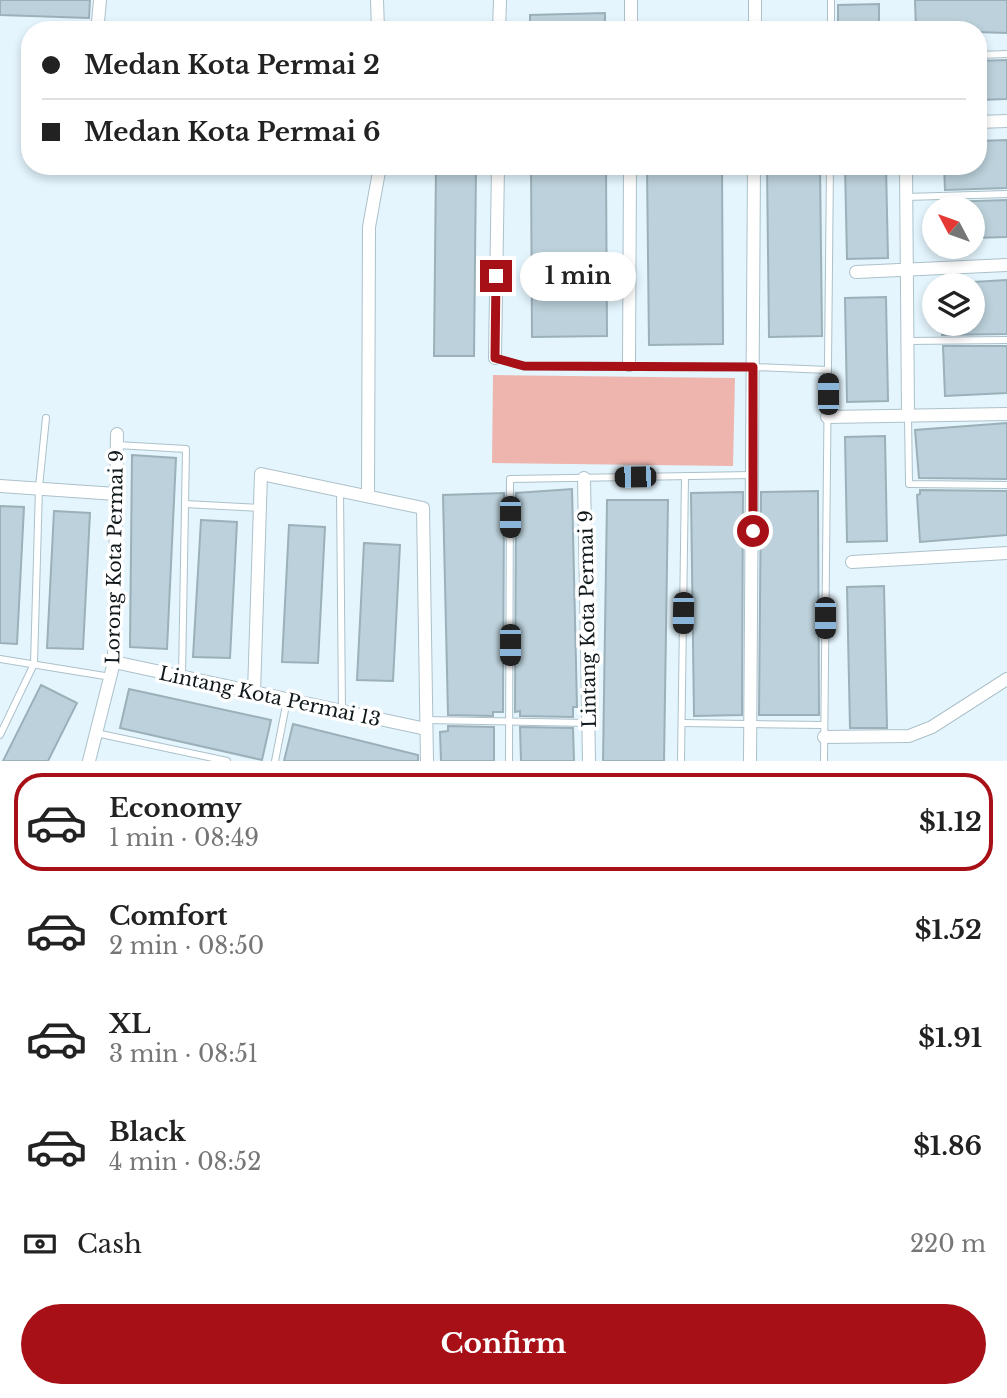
<!DOCTYPE html>
<meta charset="utf-8">
<style>
body{margin:0;font-family:"Libre Baskerville",serif;background:#f2f2f2;color:#222;height:100vh;display:flex;flex-direction:column;font-size:26px;white-space:nowrap}
*{box-sizing:border-box;margin:0}
p{font-size:23px;color:#767676}
.icon{flex:none;width:38px;height:38px;fill:none;stroke:currentColor;stroke-width:2;stroke-linecap:round;stroke-linejoin:round}
.map{position:relative;height:761px;overflow:hidden}
.drawer{display:flex;flex-direction:column;background:#fff;flex:1}
.drawer>*{flex:none}
.top-card{position:absolute;left:21px;top:21px;width:966px;height:154px;border-radius:28px;box-shadow:0 4px 10px #0003;display:grid;align-content:center;height:154px;padding:0 21px;background:#fff}
.needle{width:46px;rotate:311deg}
.controls{position:absolute;left:922px;top:196px;display:grid;gap:14px}
.controls a{display:grid;place-items:center;width:63px;height:63px;border-radius:50%;background:#fff;box-shadow:0 4px 10px #0003;font-size:35px}
.end{position:absolute;width:32px;height:32px;margin:-16px;border:9px solid #a61016;background:#fff;box-shadow:0 0 0 4px #fff}
.from{border-radius:50%}
.bubble{position:absolute;height:49px;border-radius:24px;background:#fff;box-shadow:0 4px 10px #0003;font-size:23px;font-weight:800;line-height:49px;text-align:center}
.car{position:absolute;width:21px;height:42px;margin:-21px -10px;border-radius:9px;box-shadow:0 0 5px 2px #0007;background:linear-gradient(#222 24%,#8ab4d8 0 40%,#222 0 76%,#8ab4d8 0 86%,#222 0)}
.top-card b{display:flex;align-items:center;gap:24px;height:66px;font-size:26px}
.top-card b+b{border-top:2px solid #e0e0e0}
.top-card i{width:18px;height:18px;background:#222}
ul{padding:12px 0 0;list-style:none}
li{display:flex;align-items:center;gap:21px;height:98px;margin:0 14px 10px;padding:0 7px;border:4px solid transparent;border-radius:28px}
li div{flex:1}
li b{display:block;font-size:26px}
li em{font-style:normal;font-weight:800}
li.active{border-color:#a61016}
li>.icon{width:63px;height:63px;stroke-width:1.5}
.pay{display:flex;align-items:center;gap:18px;height:77px;padding:0 21px;font-size:26px}
.pay p{margin-inline-start:auto}
.button{display:flex;gap:14px;margin-top:auto;padding:14px 21px}
.button a{flex:1;height:80px;border-radius:42px;background:#a61016;color:#fff;font-size:28px;font-weight:800;line-height:80px;text-align:center}
.map>svg:first-child{display:block}
.green{fill:#eeb5ae}
.building{fill:#bcd1db;stroke:#9bb0b9;stroke-width:2}
.lines{fill:none;stroke-linecap:round;stroke-linejoin:round}
.lane-casing{stroke:#acc1ca;stroke-width:8}
.street-casing{stroke:#acc1ca;stroke-width:14}
.lane{stroke:#fff;stroke-width:6}
.street{stroke:#fff;stroke-width:12}
.route{stroke:#a61016;stroke-width:9}
.labels{text-anchor:middle;stroke-width:7;stroke-linejoin:round;paint-order:stroke}
.street-label{font-size:19px;fill:#10181b;stroke:#fff}
</style>
<div class="map">
<svg width="1007" height="761" viewBox="0 0 1007 761">
<rect width="100%" height="100%" fill="#e4f5fd"/>
<polygon class="green" points="493,375 735,378 733,466 492,463"/>
<g class="building">
<polygon points="0,0 90,0 89,18 0,15"/>
<polygon points="915,0 1007,0 1007,33 916,30"/>
<polygon points="879,4 879,30 838,30 838,5"/>
<polygon points="605,13 605,30 530,30 530,15"/>
<polygon points="1007,60 1007,99 978,100 978,61"/>
<polygon points="1007,140 1007,188 945,190 944,166 978,166 978,141"/>
<polygon points="436,166 476,166 474,356 434,356"/>
<polygon points="531,166 606,166 607,336 532,337"/>
<polygon points="647,166 722,166 723,344 649,345"/>
<polygon points="767,166 820,166 822,336 769,337"/>
<polygon points="845,166 886,166 888,258 847,259"/>
<polygon points="1007,200 1007,237 973,238 973,208 945,208 945,202"/>
<polygon points="1007,280 1007,334 942,335 942,324 973,324 973,282"/>
<polygon points="886,297 888,401 847,402 845,298"/>
<polygon points="943,346 1007,346 1007,393 945,396"/>
<polygon points="1007,423 1007,479 919,478 915,430"/>
<polygon points="885,436 887,541 847,542 845,437"/>
<polygon points="132,455 176,458 167,649 130,647"/>
<polygon points="572,489 577,707 573,707 573,717 520,716 520,711 515,712 516,493"/>
<polygon points="920,490 1007,491 1007,535 920,542 917,495 920,494"/>
<polygon points="818,491 819,715 759,715 761,492"/>
<polygon points="504,493 503,712 493,712 493,716 448,715 443,495"/>
<polygon points="691,493 743,492 742,715 694,716"/>
<polygon points="607,500 668,500 664,761 603,761"/>
<polygon points="0,506 24,507 17,644 0,643"/>
<polygon points="54,511 90,513 83,649 47,648"/>
<polygon points="201,520 237,522 230,658 193,657"/>
<polygon points="289,525 325,527 318,663 282,662"/>
<polygon points="364,543 400,545 393,681 357,680"/>
<polygon points="884,586 887,728 850,728 847,587"/>
<polygon points="41,685 77,703 48,761 3,761"/>
<polygon points="129,689 271,720 262,760 120,728"/>
<polygon points="293,724 418,755 418,761 284,761"/>
<polygon points="448,726 494,727 494,761 441,761 440,732 448,731"/>
<polygon points="520,727 573,728 574,761 521,761"/>
</g>
<g class="lines">
<defs>
<g id="lane">
<polyline points="831,30 831,0"/>
<polyline points="978,55 1007,54"/>
<polyline points="906,197 1007,194"/>
<polyline points="907,341 1007,340"/>
<polyline points="495,358 524,366 753,367 828,370"/>
<polyline points="908,416 909,484 1007,485"/>
<polyline points="117,445 186,449 182,676"/>
<polyline points="340,490 342,711"/>
<polyline points="185,504 259,508"/>
<polyline points="0,659 111,677"/>
<polyline points="426,720 588,723"/>
<polyline points="682,723 824,725"/>
<polyline points="96,733 227,761"/>
<polyline points="0,735 34,664 39,487 46,418"/>
<polyline points="275,761 287,700"/>
<polyline points="509,761 510,479 752,475"/>
<polyline points="681,761 685,476"/>
<polyline points="824,761 830,166"/>
</g>
<g id="street">
<polyline points="377,0 378,30"/>
<polyline points="98,22 100,0"/>
<polyline points="499,30 500,0"/>
<polyline points="631,30 631,0"/>
<polyline points="755,30 755,0"/>
<polyline points="978,122 1007,121"/>
<polyline points="906,166 908,414"/>
<polyline points="856,272 1007,265"/>
<polyline points="495,358 498,166"/>
<polyline points="629,365 630,166"/>
<polyline points="827,417 1007,414"/>
<polyline points="584,478 589,761"/>
<polyline points="0,486 116,494"/>
<polyline points="368,496 369,227 380,166"/>
<polyline points="852,562 1007,553"/>
<polyline points="114,662 426,729"/>
<polyline points="254,693 261,474 423,508 427,761"/>
<polyline points="824,737 909,736 932,727 1007,679"/>
<polyline points="89,761 114,662 117,434"/>
<polyline points="750,761 754,166"/>
</g>
</defs>
<use href="#lane" class="lane-casing"/>
<use href="#street" class="street-casing"/>
<use href="#lane" class="lane"/>
<use href="#street" class="street"/>
</g>
<g class="lines">
<polyline class="route" points="496,276 495,358 524,366 753,367 753,531"/>
</g>
<g class="labels">
<g class="street-label">
<text transform="translate(114 557) rotate(-89)" y="7">Lorong Kota Permai 9</text>
<text transform="translate(587 619) rotate(-91)" y="7">Lintang Kota Permai 9</text>
<text transform="translate(270 696) rotate(12)" y="7">Lintang Kota Permai 13</text>
</g>
</g>
</svg>
<div class="controls">
<a><svg class="needle" viewBox="-14 -14 28 28"><path d="M0-13l5 13h-10z" fill="#e53935"/><path d="M0 13l5-13h-10z" fill="#767676"/></svg></a>
<a><svg class="icon" aria-label="layers" viewBox="0 0 24 24"><path d="M12 4l9 5-9 5-9-5zM3 14l9 5 9-5"/></svg></a>
</div>
<i class="end from" style="left:753px;top:531px"></i>
<i class="end" style="left:496px;top:276px"></i>
<div class="bubble" style="left:520px;top:252px;width:116px">1 min</div>
<i class="car" style="left:828px;top:394px;rotate:0deg"></i>
<i class="car" style="left:635px;top:477px;rotate:269deg"></i>
<i class="car" style="left:510px;top:517px;rotate:180deg"></i>
<i class="car" style="left:683px;top:613px;rotate:181deg"></i>
<i class="car" style="left:825px;top:618px;rotate:180deg"></i>
<i class="car" style="left:510px;top:645px;rotate:180deg"></i>
<div class="top-card">
<b><i class="from"></i>Medan Kota Permai 2</b>
<b><i></i>Medan Kota Permai 6</b>
</div>
</div>
<section class="drawer">
<ul>
<li class="active"><svg class="icon" aria-label="car" viewBox="0 0 24 24"><path d="M5 17H2v-5l4-1 3-4h7l3 4 3 1v5h-3M9 17h6M6 11h13"/><circle cx="7" cy="17" r="2"/><circle cx="17" cy="17" r="2"/></svg><div><b>Economy</b><p>1 min · 08:49</p></div><em>$1.12</em></li>
<li><svg class="icon" aria-label="car" viewBox="0 0 24 24"><path d="M5 17H2v-5l4-1 3-4h7l3 4 3 1v5h-3M9 17h6M6 11h13"/><circle cx="7" cy="17" r="2"/><circle cx="17" cy="17" r="2"/></svg><div><b>Comfort</b><p>2 min · 08:50</p></div><em>$1.52</em></li>
<li><svg class="icon" aria-label="car" viewBox="0 0 24 24"><path d="M5 17H2v-5l4-1 3-4h7l3 4 3 1v5h-3M9 17h6M6 11h13"/><circle cx="7" cy="17" r="2"/><circle cx="17" cy="17" r="2"/></svg><div><b>XL</b><p>3 min · 08:51</p></div><em>$1.91</em></li>
<li><svg class="icon" aria-label="car" viewBox="0 0 24 24"><path d="M5 17H2v-5l4-1 3-4h7l3 4 3 1v5h-3M9 17h6M6 11h13"/><circle cx="7" cy="17" r="2"/><circle cx="17" cy="17" r="2"/></svg><div><b>Black</b><p>4 min · 08:52</p></div><em>$1.86</em></li>
</ul>
<div class="pay"><svg class="icon" aria-label="cash" viewBox="0 0 24 24"><path d="M3 7h18v10H3z"/><circle cx="12" cy="12" r="2"/></svg>Cash<p>220 m</p></div>
<div class="button"><a>Confirm</a></div>
</section>
